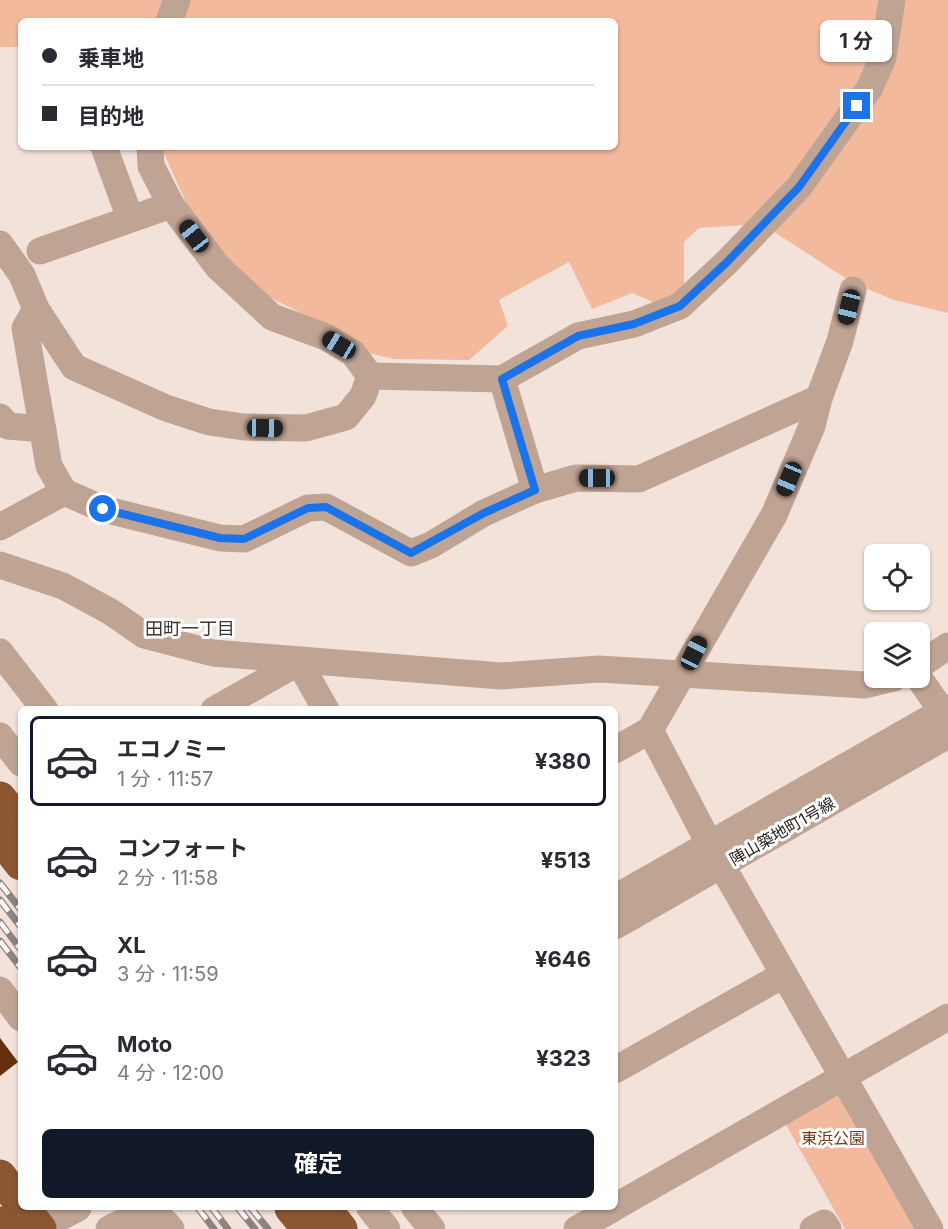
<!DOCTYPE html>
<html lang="ja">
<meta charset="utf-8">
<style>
body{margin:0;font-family:Inter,"Noto Sans JP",sans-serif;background:#f7f7f7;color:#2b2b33;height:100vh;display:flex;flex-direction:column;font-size:22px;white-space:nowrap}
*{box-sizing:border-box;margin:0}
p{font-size:20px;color:#7c7c81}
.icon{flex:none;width:33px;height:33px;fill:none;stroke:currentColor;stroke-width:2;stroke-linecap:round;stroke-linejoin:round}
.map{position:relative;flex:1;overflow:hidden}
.sheet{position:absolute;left:18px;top:706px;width:600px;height:504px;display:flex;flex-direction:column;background:#fff;border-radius:9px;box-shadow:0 2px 4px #0004}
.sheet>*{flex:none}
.guide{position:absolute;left:18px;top:18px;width:600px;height:132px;border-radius:9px;box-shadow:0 2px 4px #0004;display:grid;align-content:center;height:132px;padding:0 24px;background:#fff}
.controls{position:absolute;left:864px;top:544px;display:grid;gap:12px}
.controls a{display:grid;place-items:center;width:66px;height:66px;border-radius:9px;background:#fff;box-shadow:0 2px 4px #0004;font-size:30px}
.end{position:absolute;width:27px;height:27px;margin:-14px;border:8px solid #1a73e8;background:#fff;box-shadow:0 0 0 3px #fff}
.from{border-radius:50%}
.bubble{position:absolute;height:42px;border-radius:9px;background:#fff;box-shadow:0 2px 4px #0004;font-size:20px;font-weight:700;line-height:42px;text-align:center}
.car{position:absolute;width:18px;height:36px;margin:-18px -9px;border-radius:8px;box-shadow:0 0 4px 2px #0007;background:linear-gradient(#222 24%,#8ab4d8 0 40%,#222 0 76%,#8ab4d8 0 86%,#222 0)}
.guide b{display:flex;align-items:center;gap:21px;height:57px;font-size:22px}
.guide b+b{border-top:2px solid #e1e1e2}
.guide i{width:15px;height:15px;background:#2b2b33}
ul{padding:10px 0 0;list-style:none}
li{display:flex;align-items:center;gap:18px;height:90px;margin:0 12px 9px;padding:0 12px;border:3px solid transparent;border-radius:9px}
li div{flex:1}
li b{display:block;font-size:22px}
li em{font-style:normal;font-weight:700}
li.current{border-color:#111827}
li>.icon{width:54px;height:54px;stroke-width:1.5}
.primary-button{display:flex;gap:12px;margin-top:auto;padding:12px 24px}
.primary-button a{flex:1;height:69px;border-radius:9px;background:#111827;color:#fff;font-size:24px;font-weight:700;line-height:69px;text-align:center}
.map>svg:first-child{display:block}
.green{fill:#f2b99d}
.building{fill:#662f10}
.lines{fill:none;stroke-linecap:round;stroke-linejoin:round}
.minor{stroke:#bfa393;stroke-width:27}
.highway{stroke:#8c5631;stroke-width:33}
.rail-casing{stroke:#8e837d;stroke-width:7}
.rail{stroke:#fff;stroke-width:4.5;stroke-dasharray:14;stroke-linecap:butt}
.route{stroke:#1a73e8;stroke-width:8}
.labels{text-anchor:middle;stroke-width:6;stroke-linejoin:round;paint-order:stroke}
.street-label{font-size:16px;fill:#231e1b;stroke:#fff}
.park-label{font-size:16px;fill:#743917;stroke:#fff}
.neighbourhood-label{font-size:18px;fill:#40342e;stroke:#fff}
</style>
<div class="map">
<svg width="948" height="1229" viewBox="0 0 948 1229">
<rect width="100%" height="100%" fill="#f3e2da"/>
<g class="green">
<polygon points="0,0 948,0 948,313 894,300 853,283 762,224 699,228 684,242 684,291 658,304 632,293 592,309 569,262 499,300 508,326 469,360 394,359 364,352 319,322 253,289 189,209 161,147 615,147 615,21 21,21 21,47 0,47"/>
<polygon points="845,1088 923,1229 845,1229 785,1123"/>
</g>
<polygon class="building" points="0,1038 18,1062 0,1076"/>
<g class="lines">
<g class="minor">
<polyline points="169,21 177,0"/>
<polyline points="104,147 130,218"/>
<polyline points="150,147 151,166 171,205 218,267 272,317 326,337 353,353 370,376"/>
<polyline points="0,244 22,275 36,309 74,367 166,408 209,422 244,427 306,428 346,417 363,396 370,376"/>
<polyline points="40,251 171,205"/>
<polyline points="36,309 25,328 49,466 64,492"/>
<polyline points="370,376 502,379 578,336 634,324 680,306 727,262 799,187 869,89 883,58 892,0"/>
<polyline points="502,379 535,490"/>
<polyline points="0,417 8,426 43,429"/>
<polyline points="0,527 64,492 103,509 220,538 244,539 308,508 326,507 411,553 431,545 484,513 535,490 576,478 639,479 819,398"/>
<polyline points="0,565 63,586 111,612 144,635 213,653 501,676 599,669 865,685 894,678"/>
<polyline points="0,652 45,710"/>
<polyline points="920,665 948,646"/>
<polyline points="919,678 942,711 948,725"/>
<polyline points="214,710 299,662 326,710"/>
<polyline points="650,730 710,845 930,1229"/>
<polyline points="0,736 21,763"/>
<polyline points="615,750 650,730 774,515 812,426 819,398 840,341 853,290"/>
<polyline points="615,898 948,708"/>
<polyline points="615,926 948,735"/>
<polyline points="0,990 21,1018"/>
<polyline points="615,1070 783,975"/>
<polyline points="615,1207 948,1017"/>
<polyline points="370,1208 387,1229"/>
<polyline points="415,1208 432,1229"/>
<polyline points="38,1229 78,1208"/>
<path d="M109,1229C132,1216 139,1217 164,1221L171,1229"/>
<polyline points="577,1229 614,1208"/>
<polyline points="813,1229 824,1223 828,1229"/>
</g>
<g class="highway">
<polyline points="0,798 21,824"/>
<polyline points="0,837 21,864"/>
<polyline points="0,1176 21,1204"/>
<polyline points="24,1208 40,1229"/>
<polyline points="291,1208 308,1229"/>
<polyline points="324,1208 341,1229"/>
<polyline points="0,1223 4,1229"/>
</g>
<defs>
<g id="rail">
<polyline points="0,883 21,910"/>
<polyline points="0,900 21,927"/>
<polyline points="0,922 21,950"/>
<polyline points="0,941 21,968"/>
<polyline points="198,1208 214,1229"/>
<polyline points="212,1208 228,1229"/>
<polyline points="238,1208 255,1229"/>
<polyline points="251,1208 268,1229"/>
</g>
</defs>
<use href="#rail" class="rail-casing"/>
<use href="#rail" class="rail"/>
</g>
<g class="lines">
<polyline class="route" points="103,509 220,538 244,539 308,508 326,507 411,553 484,513 535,490 502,379 578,336 634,324 680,306 727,262 799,187 857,106"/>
</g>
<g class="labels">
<g class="street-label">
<text transform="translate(782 831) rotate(-30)" y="6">陣山築地町1号線</text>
</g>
<g class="park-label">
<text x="833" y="1144">東浜公園</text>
</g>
<g class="neighbourhood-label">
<text x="190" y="635">田町一丁目</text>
</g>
</g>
</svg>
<div class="controls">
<a><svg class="icon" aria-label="locate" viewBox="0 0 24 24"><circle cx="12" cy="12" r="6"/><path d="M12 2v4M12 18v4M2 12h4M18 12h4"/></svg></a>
<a><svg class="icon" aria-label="layers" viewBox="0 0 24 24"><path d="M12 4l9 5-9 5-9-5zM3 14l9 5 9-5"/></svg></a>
</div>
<i class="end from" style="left:103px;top:509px"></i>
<i class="end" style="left:857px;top:106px"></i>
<div class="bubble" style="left:820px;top:20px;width:72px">1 分</div>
<i class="car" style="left:194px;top:236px;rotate:322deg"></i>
<i class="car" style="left:849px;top:307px;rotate:194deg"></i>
<i class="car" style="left:339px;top:345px;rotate:301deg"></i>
<i class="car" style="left:265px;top:428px;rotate:91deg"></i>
<i class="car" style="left:597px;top:478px;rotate:270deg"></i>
<i class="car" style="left:789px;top:479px;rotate:203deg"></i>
<i class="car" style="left:694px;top:653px;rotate:26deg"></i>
<div class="guide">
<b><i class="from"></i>乗車地</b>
<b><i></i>目的地</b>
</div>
<section class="sheet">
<ul>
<li class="current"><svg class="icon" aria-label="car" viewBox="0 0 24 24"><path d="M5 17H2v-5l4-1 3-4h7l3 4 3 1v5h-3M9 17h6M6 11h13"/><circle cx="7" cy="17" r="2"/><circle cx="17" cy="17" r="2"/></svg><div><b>エコノミー</b><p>1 分 · 11:57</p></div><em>¥380</em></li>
<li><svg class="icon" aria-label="car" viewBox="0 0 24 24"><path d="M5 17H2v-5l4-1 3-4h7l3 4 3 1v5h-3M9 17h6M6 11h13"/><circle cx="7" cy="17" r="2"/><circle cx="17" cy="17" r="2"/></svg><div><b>コンフォート</b><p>2 分 · 11:58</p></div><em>¥513</em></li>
<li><svg class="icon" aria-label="car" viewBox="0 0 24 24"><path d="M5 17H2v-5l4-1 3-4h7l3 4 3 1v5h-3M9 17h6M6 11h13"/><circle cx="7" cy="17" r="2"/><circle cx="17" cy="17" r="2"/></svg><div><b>XL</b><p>3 分 · 11:59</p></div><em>¥646</em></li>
<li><svg class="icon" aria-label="car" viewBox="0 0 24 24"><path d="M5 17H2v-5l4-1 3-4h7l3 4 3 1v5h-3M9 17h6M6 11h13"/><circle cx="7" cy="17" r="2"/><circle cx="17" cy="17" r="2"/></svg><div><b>Moto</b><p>4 分 · 12:00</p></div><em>¥323</em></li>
</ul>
<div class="primary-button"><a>確定</a></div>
</section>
</div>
